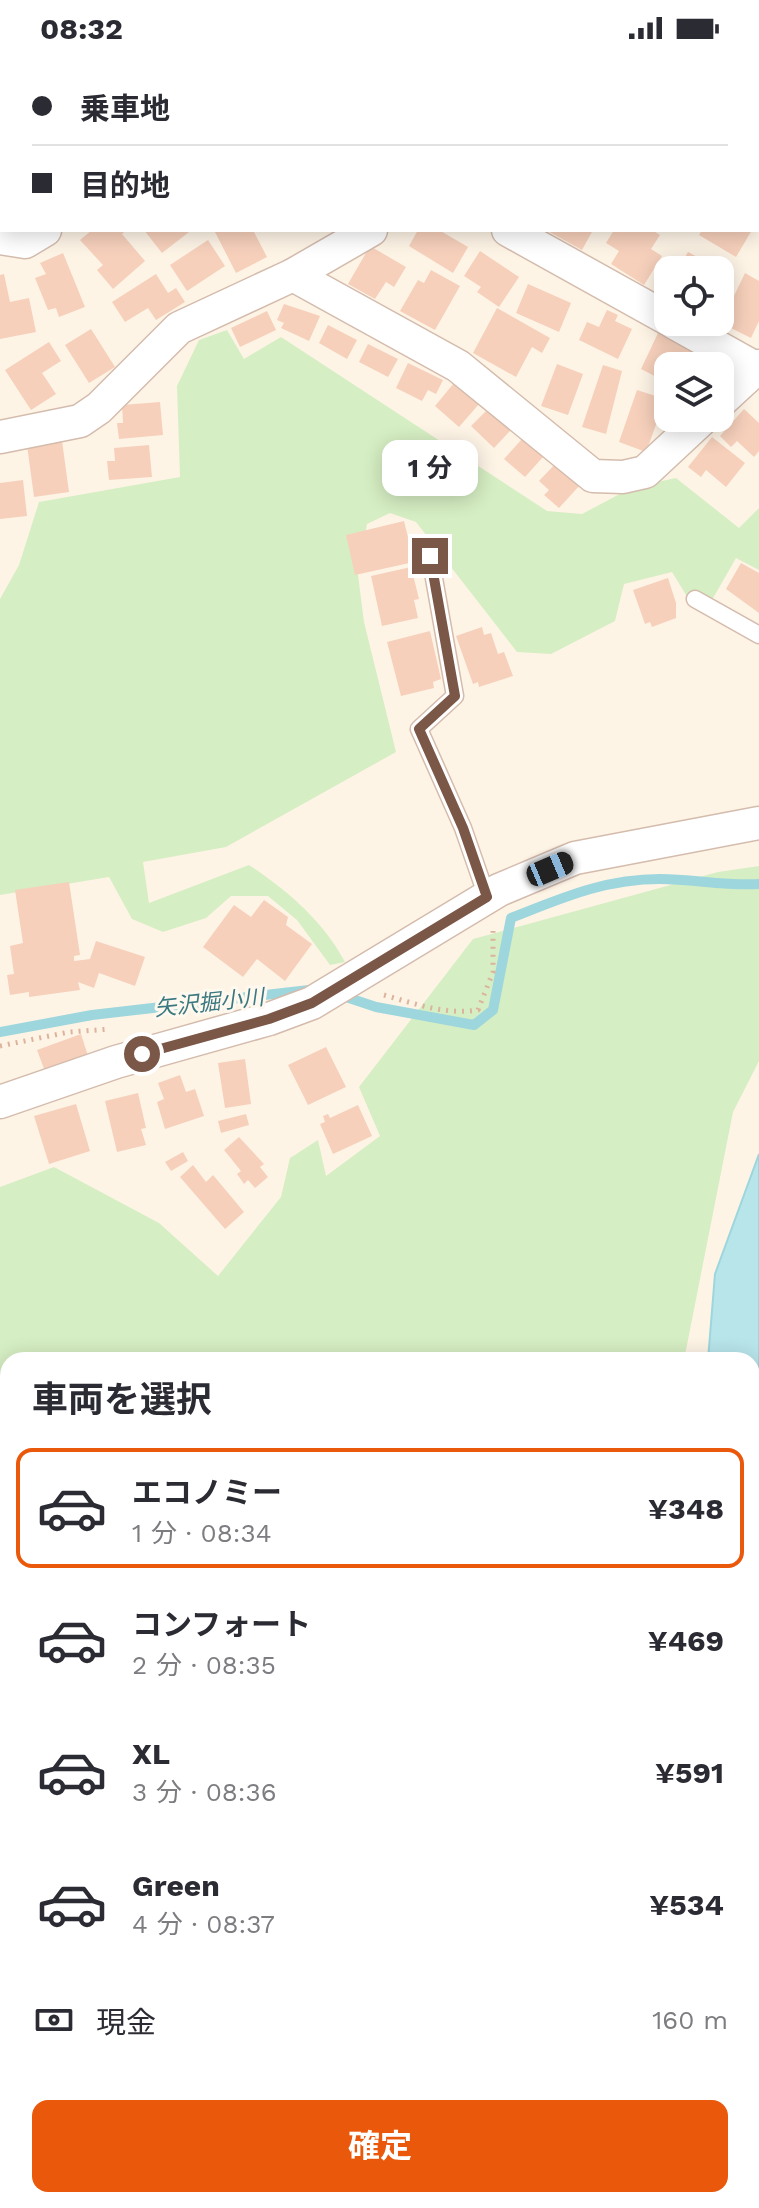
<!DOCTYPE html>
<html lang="ja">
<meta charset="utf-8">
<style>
body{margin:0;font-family:"Work Sans","Noto Sans JP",sans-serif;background:#f7f7f7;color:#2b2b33;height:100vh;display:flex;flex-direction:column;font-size:30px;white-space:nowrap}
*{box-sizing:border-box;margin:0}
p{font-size:26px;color:#7c7c81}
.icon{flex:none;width:44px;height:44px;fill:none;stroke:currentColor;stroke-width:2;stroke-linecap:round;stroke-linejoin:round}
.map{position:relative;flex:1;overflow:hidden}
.details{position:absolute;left:0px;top:1296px;width:760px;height:856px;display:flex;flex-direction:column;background:#fff;border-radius:24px 24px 0 0;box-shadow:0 4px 20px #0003}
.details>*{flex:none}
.guide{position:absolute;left:0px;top:0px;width:760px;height:176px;box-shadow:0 4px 20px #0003;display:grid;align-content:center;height:176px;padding:0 32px;background:#fff}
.fabs{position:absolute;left:654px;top:200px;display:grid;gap:16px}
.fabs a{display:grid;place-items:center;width:80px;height:80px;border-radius:16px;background:#fff;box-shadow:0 4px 20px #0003;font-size:40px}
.end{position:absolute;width:36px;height:36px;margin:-18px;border:10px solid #7b5748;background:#fff;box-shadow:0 0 0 4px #fff}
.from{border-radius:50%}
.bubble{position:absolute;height:56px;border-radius:16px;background:#fff;box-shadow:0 4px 20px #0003;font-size:26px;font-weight:700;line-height:56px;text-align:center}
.car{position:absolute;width:24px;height:48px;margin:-24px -12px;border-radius:10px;box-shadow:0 0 6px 2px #0007;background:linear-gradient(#222 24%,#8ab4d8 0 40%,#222 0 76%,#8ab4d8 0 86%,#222 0)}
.guide b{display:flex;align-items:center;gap:28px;height:76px;font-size:30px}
.guide b+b{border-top:2px solid #e1e1e2}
.guide i{width:20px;height:20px;background:#2b2b33}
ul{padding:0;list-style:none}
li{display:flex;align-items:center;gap:24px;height:120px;margin:0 16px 12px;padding:0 16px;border:4px solid transparent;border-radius:16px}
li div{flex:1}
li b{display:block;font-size:30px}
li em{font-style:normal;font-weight:700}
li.current{border-color:#ea580c}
li>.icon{width:72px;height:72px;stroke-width:1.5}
h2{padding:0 32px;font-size:36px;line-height:96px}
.pay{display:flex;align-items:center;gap:20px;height:88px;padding:0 32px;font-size:30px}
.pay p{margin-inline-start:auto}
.action{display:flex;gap:16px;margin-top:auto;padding:16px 32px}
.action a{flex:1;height:92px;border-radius:16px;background:#ea580c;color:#fff;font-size:32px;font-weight:700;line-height:92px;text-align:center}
.status{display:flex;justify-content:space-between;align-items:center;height:56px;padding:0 40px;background:#fff;direction:ltr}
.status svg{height:22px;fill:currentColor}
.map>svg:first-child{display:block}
.education{fill:#f1e2fb}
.green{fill:#d6eec3}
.water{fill:#b8e5ea;stroke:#9dd6dd;stroke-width:2}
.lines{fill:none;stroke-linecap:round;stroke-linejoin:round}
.stream{stroke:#9dd6dd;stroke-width:10}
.building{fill:#f6d0bb}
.service-casing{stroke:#d4bcad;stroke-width:19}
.minor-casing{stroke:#d4bcad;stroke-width:35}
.tertiary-casing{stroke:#d4bcad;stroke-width:43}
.path{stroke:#dcb39d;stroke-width:5;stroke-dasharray:2 6;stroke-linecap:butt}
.service{stroke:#fff;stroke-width:16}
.minor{stroke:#fff;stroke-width:32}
.tertiary{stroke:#fff;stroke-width:40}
.route{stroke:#7b5748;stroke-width:10}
.labels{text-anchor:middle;stroke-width:6;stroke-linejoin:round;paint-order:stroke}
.water-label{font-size:22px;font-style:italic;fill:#3a7881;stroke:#fff8ee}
</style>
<div class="status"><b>08:32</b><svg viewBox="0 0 49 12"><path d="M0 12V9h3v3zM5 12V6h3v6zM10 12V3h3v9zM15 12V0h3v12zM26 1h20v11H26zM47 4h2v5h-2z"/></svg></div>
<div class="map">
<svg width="759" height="2152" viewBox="0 0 759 2152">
<rect width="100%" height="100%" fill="#fef4e6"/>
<polygon class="education" points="150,2144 306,2144 308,2149 404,2144 405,2152 153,2152"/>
<g class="green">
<path d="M227,274L244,303L281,281L547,455L582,458L633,431L676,422L739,472L759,452V514L736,502L708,551L691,547L672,516L624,528L615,565L551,598L517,596L416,466L390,457L367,468L358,519L364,566L396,696L226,791L143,806L149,847L249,809C288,835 323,865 345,906L330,909L297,864L268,840H231L206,862L163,876L132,863L109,821L0,839V543L19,509L39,446L180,421L177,330L199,284Z"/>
<polygon points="759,810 759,1005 733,1056 684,1304 8,1304 8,1550 0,1555 0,1131 54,1111 159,1167 218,1220 281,1141 290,1102 318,1084 326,1120 380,1080 359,1031 473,883 718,816"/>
</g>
<polygon class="water" points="759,1098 759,1360 752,1361 752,1304 708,1304 715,1218"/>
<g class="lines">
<g class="stream">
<path d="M340,939L376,951L474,969L493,954L511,862C562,842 604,823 660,823C693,823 725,830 759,828"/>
<polyline points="0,976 92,959 309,934"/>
</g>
</g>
<g class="building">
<polygon points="92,174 126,174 122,178 145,205 113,233 97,214 103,209 80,184"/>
<polygon points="144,174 188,174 189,176 162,197"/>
<polygon points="219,174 253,174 267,201 236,217 215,176"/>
<polygon points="418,174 439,174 468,191 453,217 409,190"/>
<polygon points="546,174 593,174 582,194"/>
<polygon points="614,174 652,174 660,179 651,193 662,200 644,229 611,208 619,195 606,187"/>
<polygon points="702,174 752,174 736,201 699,179"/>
<polygon points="208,184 225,210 187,235 170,209"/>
<polygon points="370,190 406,211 394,231 386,226 375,243 348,228"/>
<polygon points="480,195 519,221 499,251 477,236 481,231 464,220"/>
<polygon points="688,196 714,210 712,214 678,214"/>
<polygon points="63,197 85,251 59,261 56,252 48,254 35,222 46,218 40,207"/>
<polygon points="431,214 460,230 435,274 400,255 418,224 424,227"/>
<polygon points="745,217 759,225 759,265 751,282 721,267"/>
<polygon points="4,218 10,246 29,242 36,276 0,283 0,219"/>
<polygon points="156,218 168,237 176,232 185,246 156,264 148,252 125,266 112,246"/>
<polygon points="528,228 571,247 559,276 516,257"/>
<polygon points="284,248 320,260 309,285 281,272 284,267 277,264"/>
<polygon points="497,252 550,282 542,297 532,291 516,321 473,297"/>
<polygon points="607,254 618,259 615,265 632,273 618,303 579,284 587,266 599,271"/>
<polygon points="267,255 276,274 240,291 231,272"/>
<polygon points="328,269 357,284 347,303 319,287"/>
<polygon points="91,273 115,311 89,327 65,289"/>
<polygon points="659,275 702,297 696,310 668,310 668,327 641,313"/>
<polygon points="49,286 61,305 42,317 56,338 31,354 5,314"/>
<polygon points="368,288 398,303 388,321 359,306"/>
<polygon points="408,307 443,324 436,338 428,334 422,345 396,332"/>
<polygon points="557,308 583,318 568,359 541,350"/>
<polygon points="603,309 622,315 606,378 582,371"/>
<polygon points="454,327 479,348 459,371 435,350"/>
<polygon points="637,334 668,344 668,362 677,362 674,372 657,366 646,396 619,386"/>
<polygon points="160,346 163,379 119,383 117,367 123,367 122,349"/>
<polygon points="488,353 511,374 494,392 471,370"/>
<polygon points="744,353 759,367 759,395 754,401 737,385 731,391 720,380"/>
<polygon points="712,381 745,407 726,431 706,414 701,421 688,411"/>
<polygon points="522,383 543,401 525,421 504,403"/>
<polygon points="62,385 69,436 34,441 27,389"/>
<polygon points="149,389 152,421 109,424 107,405 115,405 114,392"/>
<polygon points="557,406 580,429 559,452 544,439 549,434 539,425"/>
<polygon points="23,424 27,460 0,463 0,427"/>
<polygon points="404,465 414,506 355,519 346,479"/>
<polygon points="741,507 759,517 759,557 726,533"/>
<polygon points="411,511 419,543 414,544 418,562 382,570 371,520"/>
<polygon points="668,522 676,547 676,562 652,571 650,566 645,568 633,534"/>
<polygon points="482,571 484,579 491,577 498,598 504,596 513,620 479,631 478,626 473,628 456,580"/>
<polygon points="430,575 441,623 433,626 434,632 401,640 387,586"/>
<polygon points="69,826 80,899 74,900 74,905 90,903 96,885 145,901 135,930 99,917 94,932 78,926 80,934 29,941 29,936 10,939 7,919 14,918 10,890 23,887 15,834"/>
<polygon points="264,844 288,861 286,869 312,888 285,925 257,903 243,921 203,891 234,849 251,861"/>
<polygon points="81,978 89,1003 46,1018 37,994"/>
<polygon points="326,991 346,1031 308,1049 288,1009"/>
<polygon points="245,1003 251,1048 225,1052 218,1007"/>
<polygon points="180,1019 186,1036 195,1033 204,1060 165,1073 157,1046 164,1043 158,1027"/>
<polygon points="138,1037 146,1072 141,1073 146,1089 117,1096 105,1045"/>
<polygon points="76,1048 90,1095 49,1108 34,1060"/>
<polygon points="358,1049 372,1080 333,1098 320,1068 325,1066 323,1060 328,1058 330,1062"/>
<polygon points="246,1058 249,1069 221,1077 218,1065"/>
<polygon points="239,1081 264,1108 260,1111 268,1121 255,1132 248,1124 244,1128 237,1118 241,1115 224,1094"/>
<polygon points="183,1096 188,1105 171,1115 165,1106"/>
<polygon points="193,1109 206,1126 213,1119 244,1156 225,1173 180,1121"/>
<polygon points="752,1490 759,1490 759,1550 752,1551"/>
<polygon points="8,1604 8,1638 0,1642 0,1608"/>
<polygon points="8,1664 8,1689 0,1693 0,1668"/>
<polygon points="8,1757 8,1786 0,1788 0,1759"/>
<polygon points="8,1890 8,1923 2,1924 0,1892"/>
<polygon points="752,1931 759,1940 753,1950 759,1957 759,1965 752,1971"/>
<polygon points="7,1961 8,1994 0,1996 0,1963"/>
<polygon points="759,1981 759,2017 752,2008 752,1987"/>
<polygon points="4,2016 8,2066 0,2068 0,2017"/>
<polygon points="8,2104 8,2144 18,2145 1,2149 0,2105"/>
<polygon points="92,2144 123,2144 125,2152 94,2152"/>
<polygon points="166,2144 206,2144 207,2152 168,2152"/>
<polygon points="620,2144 666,2144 660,2152 613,2152"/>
</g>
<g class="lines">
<defs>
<g id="service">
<polyline points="430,500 455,640 419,673 463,772 487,841"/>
<polyline points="695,543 759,579"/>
</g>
<g id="minor">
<polyline points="183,0 184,2"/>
<polyline points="553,0 555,2"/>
<polyline points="3,2 6,0"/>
<polyline points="326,2 329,0"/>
<polyline points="641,2 644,0"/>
<polyline points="758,118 759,119"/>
<polyline points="508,174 668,263"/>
<polyline points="0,182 25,186 45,174"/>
<polyline points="293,219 371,174"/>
<polyline points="673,266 757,313"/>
<polyline points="720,346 759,310"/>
<polyline points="0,381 80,365 99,352 179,272 293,219 458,310 593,420 623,421 645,416 703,362"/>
<polyline points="0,1046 116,1006 269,963 312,947 499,834 575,802 759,767"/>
<polyline points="752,1395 759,1394"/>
<polyline points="0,1716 8,1728"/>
<polyline points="752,1788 759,1856"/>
<polyline points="141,2144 143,2152"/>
<polyline points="553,2144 563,2152"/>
</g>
<g id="tertiary">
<polyline points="752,2124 759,2117"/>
<polyline points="725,2152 733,2144"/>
</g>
</defs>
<use href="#service" class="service-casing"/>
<use href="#minor" class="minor-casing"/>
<use href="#tertiary" class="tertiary-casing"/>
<g class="path">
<path d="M384,939C416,948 445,959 478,954L493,916V875"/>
<polyline points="0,990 69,976 110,973"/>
<polyline points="0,1567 8,1561"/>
<polyline points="0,2083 8,2082"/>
</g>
<use href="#service" class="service"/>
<use href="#minor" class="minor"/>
<use href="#tertiary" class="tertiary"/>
</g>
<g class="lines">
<polyline class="route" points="142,998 269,963 312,947 487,841 463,772 419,673 455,640 430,500"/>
</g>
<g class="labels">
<g class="water-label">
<text transform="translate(209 946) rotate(-6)" y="8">矢沢掘小川</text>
</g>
</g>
</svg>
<div class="fabs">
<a><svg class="icon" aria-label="locate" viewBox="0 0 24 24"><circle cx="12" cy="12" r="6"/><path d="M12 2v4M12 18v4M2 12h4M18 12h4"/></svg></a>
<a><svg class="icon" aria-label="layers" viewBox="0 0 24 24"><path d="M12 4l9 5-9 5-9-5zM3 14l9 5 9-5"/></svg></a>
</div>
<i class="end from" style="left:142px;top:998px"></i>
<i class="end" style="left:430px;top:500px"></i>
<div class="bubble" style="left:382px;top:384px;width:96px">1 分</div>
<i class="car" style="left:550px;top:813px;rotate:67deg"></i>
<div class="guide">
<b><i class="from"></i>乗車地</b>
<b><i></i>目的地</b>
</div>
<section class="details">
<h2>車両を選択</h2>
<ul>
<li class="current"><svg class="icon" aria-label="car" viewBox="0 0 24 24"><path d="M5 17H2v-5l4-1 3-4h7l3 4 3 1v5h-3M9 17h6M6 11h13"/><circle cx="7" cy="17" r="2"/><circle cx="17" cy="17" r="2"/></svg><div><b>エコノミー</b><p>1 分 · 08:34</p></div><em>¥348</em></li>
<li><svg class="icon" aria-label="car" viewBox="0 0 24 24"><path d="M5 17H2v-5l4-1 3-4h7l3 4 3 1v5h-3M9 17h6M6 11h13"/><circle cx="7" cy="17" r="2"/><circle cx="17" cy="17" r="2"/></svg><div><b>コンフォート</b><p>2 分 · 08:35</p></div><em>¥469</em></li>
<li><svg class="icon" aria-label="car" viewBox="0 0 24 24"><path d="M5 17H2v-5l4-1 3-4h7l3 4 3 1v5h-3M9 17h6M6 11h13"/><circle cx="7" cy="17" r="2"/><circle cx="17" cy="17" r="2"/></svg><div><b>XL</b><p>3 分 · 08:36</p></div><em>¥591</em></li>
<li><svg class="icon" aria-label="car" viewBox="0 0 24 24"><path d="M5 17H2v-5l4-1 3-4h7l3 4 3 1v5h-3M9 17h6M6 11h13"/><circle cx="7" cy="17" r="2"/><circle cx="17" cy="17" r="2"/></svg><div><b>Green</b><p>4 分 · 08:37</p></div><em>¥534</em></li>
</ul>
<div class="pay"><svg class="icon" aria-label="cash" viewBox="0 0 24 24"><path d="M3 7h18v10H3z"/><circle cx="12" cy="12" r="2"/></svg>現金<p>160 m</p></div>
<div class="action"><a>確定</a></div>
</section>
</div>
